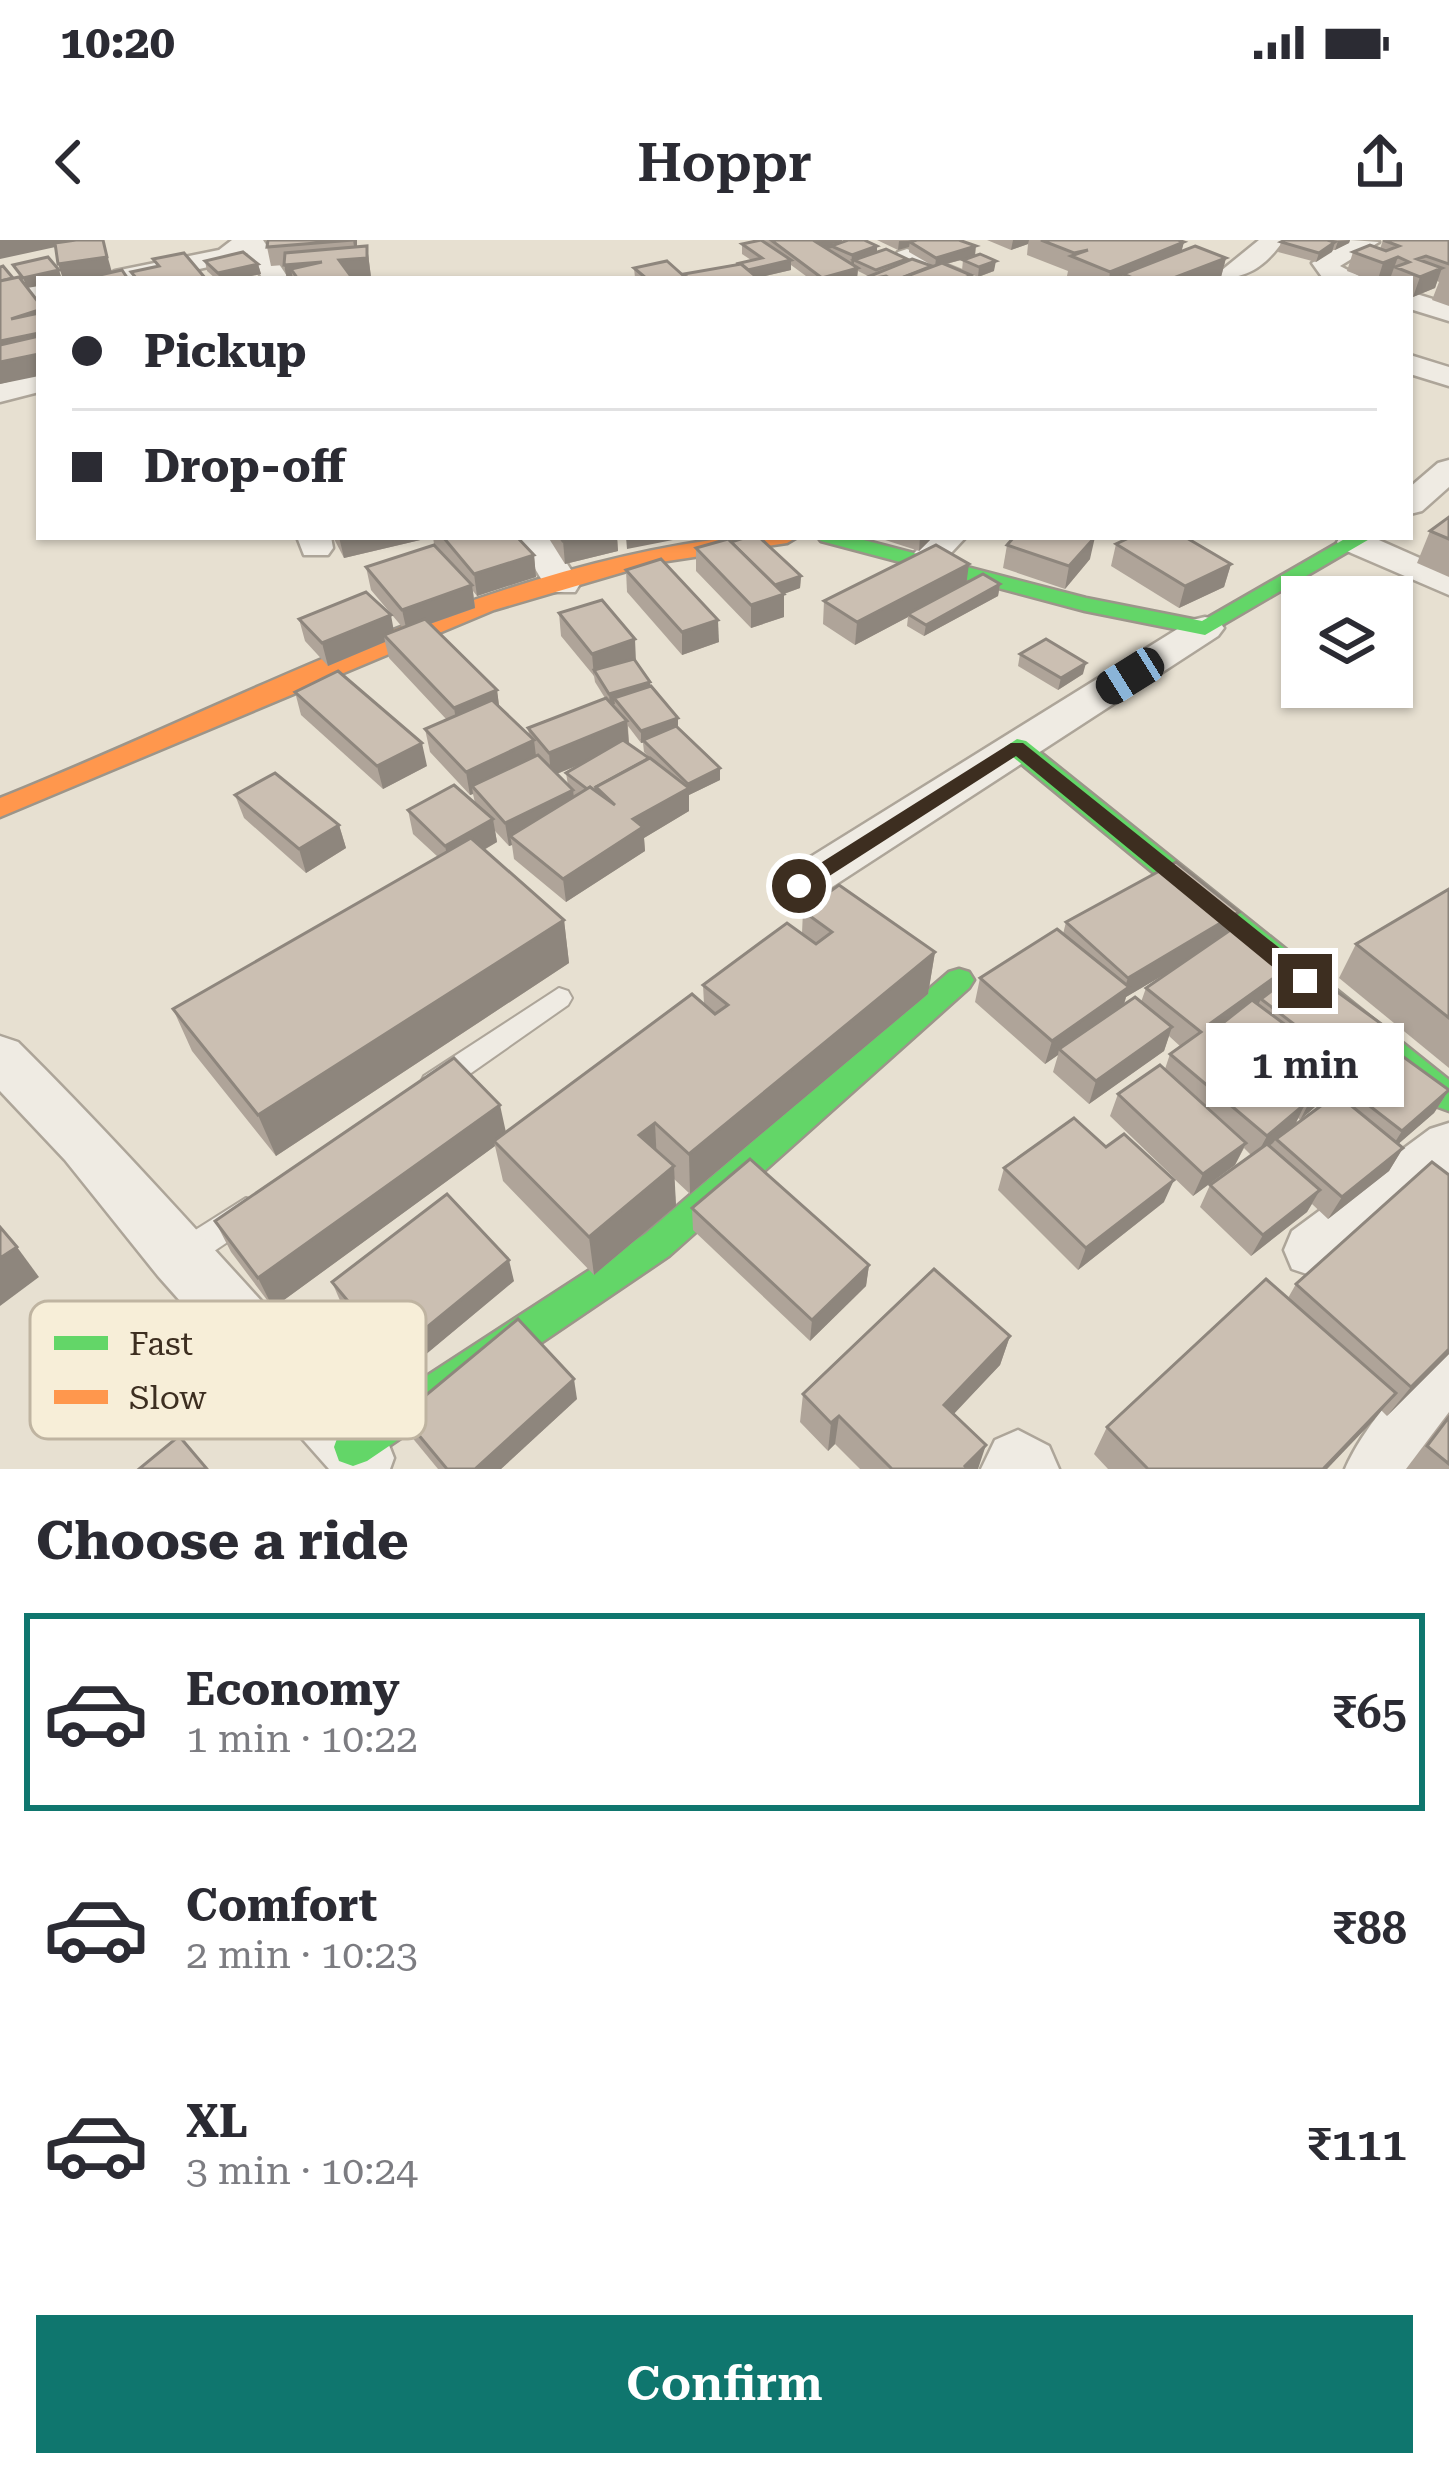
<!DOCTYPE html>
<meta charset="utf-8">
<style>
body{margin:0;font-family:"Roboto Serif",serif;background:#f7f7f7;color:#2b2b33;height:100vh;display:flex;flex-direction:column;font-size:45px;white-space:nowrap}
*{box-sizing:border-box;margin:0}
p{font-size:39px;color:#7c7c81}
.icon{flex:none;width:66px;height:66px;fill:none;stroke:currentColor;stroke-width:2;stroke-linecap:round;stroke-linejoin:round}
.map{position:relative;height:1229px;overflow:hidden}
.panel{display:flex;flex-direction:column;background:#fff;flex:1}
.panel>*{flex:none}
.guide{position:absolute;left:36px;top:36px;width:1377px;height:264px;border-radius:0px;box-shadow:0 3px 9px #0004;display:grid;align-content:center;height:264px;padding:0 36px;background:#fff}
.tools{position:absolute;left:1281px;top:336px;display:grid;gap:24px}
.tools a{display:grid;place-items:center;width:132px;height:132px;border-radius:0px;background:#fff;box-shadow:0 3px 9px #0004;font-size:60px}
.end{position:absolute;width:54px;height:54px;margin:-27px;border:15px solid #3d2e20;background:#fff;box-shadow:0 0 0 6px #fff}
.from{border-radius:50%}
.bubble{position:absolute;height:84px;border-radius:0px;background:#fff;box-shadow:0 3px 9px #0004;font-size:39px;font-weight:600;line-height:84px;text-align:center}
.car{position:absolute;width:36px;height:72px;margin:-36px -18px;border-radius:15px;box-shadow:0 0 9px 3px #0007;background:linear-gradient(#222 24%,#8ab4d8 0 40%,#222 0 76%,#8ab4d8 0 86%,#222 0)}
.guide b{display:flex;align-items:center;gap:42px;height:114px;font-size:45px}
.guide b+b{border-top:3px solid #e1e1e2}
.guide i{width:30px;height:30px;background:#2b2b33}
ul{padding:0;list-style:none}
li{display:flex;align-items:center;gap:36px;height:198px;margin:0 24px 18px;padding:0 12px;border:6px solid transparent;border-radius:0px}
li div{flex:1}
li b{display:block;font-size:45px}
li em{font-style:normal;font-weight:600}
li.current{border-color:#0f766e}
li>.icon{width:108px;height:108px;stroke-width:1.5}
h2{padding:0 36px;font-size:54px;line-height:144px}
.cta{display:flex;gap:24px;margin-top:auto;padding:24px 36px}
.cta a{flex:1;height:138px;border-radius:0px;background:#0f766e;color:#fff;font-size:48px;font-weight:600;line-height:138px;text-align:center}
.status{display:flex;justify-content:space-between;align-items:center;height:84px;padding:0 60px;background:#fff;direction:ltr}
.status svg{height:33px;fill:currentColor}
header{display:flex;justify-content:space-between;align-items:center;height:156px;padding:0 36px;background:#fff;font-size:54px;font-weight:600}
.map>svg:first-child{display:block}
.lines{fill:none;stroke-linecap:round;stroke-linejoin:round}
.lane-casing{stroke:#ada599;stroke-width:4}
.street-casing{stroke:#ada599;stroke-width:5}
.fast-casing{stroke:#9c958a;stroke-width:5}
.slow-casing{stroke:#9c958a;stroke-width:5}
.lane{fill:#efebe3;fill-rule:evenodd}
.street{fill:#efebe3;fill-rule:evenodd}
.fast{fill:#63d668;fill-rule:evenodd}
.slow{fill:#ff974d;fill-rule:evenodd}
.wall{fill:#afa499;fill-rule:evenodd}
.shaded-wall{fill:#8e867d}
.building{fill:#cbbfb2;stroke:#8e867d;stroke-width:3}
.route{fill:#3d2e20}
.key{fill:#f7eed8;stroke:#bfb4a1;stroke-width:3}
.key-label{font-size:33px;fill:#3d2e20}
</style>
<div class="status"><b>10:20</b><svg viewBox="0 0 49 12"><path d="M0 12V9h3v3zM5 12V6h3v6zM10 12V3h3v9zM15 12V0h3v12zM26 1h20v11H26zM47 4h2v5h-2z"/></svg></div>
<header><svg class="icon" aria-label="back" viewBox="0 0 24 24"><path d="M15 5l-7 7 7 7"/></svg>Hoppr<svg class="icon" aria-label="share" viewBox="0 0 24 24"><path d="M12 15V3M7 8l5-5 5 5M5 13v7h14v-7"/></svg></header>
<div class="map">
<svg width="1449" height="1229" viewBox="0 0 1449 1229">
<rect width="100%" height="100%" fill="#e7e0d1"/>
<g class="lines">
<defs>
<g id="lane">
<polygon points="559,748 568,751 572,758 568,765 444,852 434,856 424,852 420,844 424,836"/>
<polygon points="246,958 257,962 261,972 257,982 192,1026 181,1030 170,1026 165,1016 170,1006"/>
</g>
<g id="street">
<polygon points="232,0 263,0 289,39 263,39 247,13 236,21 153,39 102,39 115,31 219,10"/>
<path d="M1259,0H1284C1264,28 1246,39 1211,39Z"/>
<polygon points="1350,0 1379,2 1340,26 1365,39 1322,37 1312,23"/>
<polygon points="907,9 966,33 970,39 935,39 898,22 894,17 898,12"/>
<polygon points="39,44 39,60 0,68 0,52"/>
<polygon points="1410,52 1449,64 1449,81 1410,69"/>
<polygon points="1410,115 1449,127 1449,146 1410,134"/>
<polygon points="39,134 39,152 0,162 0,144"/>
<polygon points="1449,220 1449,247 1422,271 1410,274 1410,247 1438,223"/>
<polygon points="297,297 331,297 333,308 328,315 304,315"/>
<polygon points="516,297 550,297 580,344 575,352 549,352"/>
<polygon points="929,297 966,297 936,329 912,329 906,322"/>
<polygon points="1340,297 1372,297 1449,331 1449,355 1342,309 1337,302"/>
<polygon points="1205,377 1218,380 1224,388 1218,396 815,658 799,663 783,658 776,646 783,634 1192,380"/>
<path d="M0,796L18,802C145,928 262,1065 385,1195L394,1218L390,1229H329L158,1036L65,920L0,851Z"/>
<polygon points="1449,883 1449,938 1334,1029 1313,1036 1292,1029 1284,1010 1292,991 1430,889"/>
<path d="M1449,1111V1192L1419,1229H1345C1361,1191 1411,1127 1449,1111Z"/>
<polygon points="1018,1190 1049,1206 1059,1229 981,1229 995,1200"/>
</g>
<g id="fast">
<polygon points="818,297 852,297 1086,358 1202,381 1348,297 1373,297 1205,395 1085,371 821,301"/>
<polygon points="1017,499 1026,501 1449,840 1449,871 1438,867 1008,513 1005,507"/>
<polygon points="959,729 969,732 974,740 969,748 669,1016 367,1221 353,1226 339,1221 334,1207 339,1193 645,994 949,732"/>
</g>
<path id="slow" d="M734,297H797L787,303L654,323L494,370L0,577V558C238,463 476,328 734,297Z"/>
</defs>
<use href="#lane" class="lane-casing"/>
<use href="#street" class="street-casing"/>
<use href="#fast" class="fast-casing"/>
<use href="#slow" class="slow-casing"/>
<use href="#lane" class="lane"/>
<use href="#street" class="street"/>
<use href="#fast" class="fast"/>
<use href="#slow" class="slow"/>
</g>
<g class="wall">
<polygon points="268,0 357,0 357,7 367,6 371,37 287,39 284,25 271,26 267,7"/>
<polygon points="758,0 842,0 842,2 907,21 933,26 909,12 909,7 898,10 877,0 959,0 975,16 994,31 978,37 962,30 963,20 973,17 946,24 870,39 870,37 858,31 857,38 854,39 810,39 791,25 791,30 757,38 759,39 635,38 634,28 684,37 751,20 742,14 742,4"/>
<polygon points="987,0 1178,0 1184,2 1181,11 1226,18 1221,37 1215,39 1076,39 1067,36 1068,31 1027,15 1028,4 1011,10"/>
<polygon points="1285,0 1350,0 1349,3 1335,10 1333,10 1316,22 1278,12 1281,2"/>
<polygon points="1383,0 1449,0 1449,66 1432,60 1439,42 1437,41 1435,48 1413,57 1410,55 1410,39 1390,39 1391,36 1385,39 1368,39 1347,31 1353,12 1380,9"/>
<polygon points="205,21 258,24 261,34 237,39 216,39 207,31"/>
<polygon points="1449,277 1449,337 1417,323 1430,291"/>
<path d="M333,297H517L534,315L536,337L477,356L473,351L475,368L430,384L497,450L499,466L529,495L528,488L605,458L595,442L594,436L561,396L559,373L636,422L678,488L720,528V540L689,555V571L644,598L645,611L566,662L514,619L512,605L509,606L495,591L497,602L484,610L564,680L569,723L276,916L192,811L173,769L438,617L413,594L408,570L475,563L473,554L470,555L430,512L425,489L447,480L389,418L385,402L328,426L305,401L299,379L394,391L403,388L371,350L366,327L441,313L434,304L433,297L344,318ZM628,486L641,503H643L644,512L650,518L629,504ZM583,523L566,533L568,545L557,534Z"/>
<polygon points="548,297 617,297 618,311 565,324"/>
<polygon points="876,297 933,297 919,311"/>
<polygon points="731,302 801,336 800,348 784,354 784,377 751,388 696,331 696,308"/>
<polygon points="1116,304 1231,324 1224,347 1179,368 1111,326"/>
<polygon points="1007,305 1090,319 1065,349 1003,328"/>
<polygon points="626,330 719,402 682,415 627,352"/>
<polygon points="966,343 1000,344 998,356 924,396 907,386 908,377 855,405 823,384 824,361"/>
<polygon points="1020,414 1083,434 1058,450 1018,426"/>
<polygon points="295,452 427,526 383,549 301,475"/>
<polygon points="235,555 339,585 346,608 306,633 244,578"/>
<polygon points="1449,649 1449,828 1339,738 1356,704"/>
<polygon points="803,671 935,712 928,754 690,954 674,939 676,966 594,1035 503,941 495,906 273,1068 231,1012 215,981 506,892 704,764 703,745 802,693"/>
<path d="M1066,682L1232,689L1296,722L1288,739L1387,788L1374,811L1338,841L1332,852L1300,880L1298,878L1295,885L1333,857L1340,843L1449,850L1434,873L1398,904L1403,908L1389,931L1328,979L1312,964L1307,972L1251,1016L1200,967L1210,945L1251,915L1244,908L1235,925L1193,956L1110,876L1118,854L1165,829L1170,814L1181,807L1169,796L1164,811L1089,864L1053,832L1058,815L1045,824L975,762L980,738L1063,694ZM1170,731L1146,748L1141,762L1124,764L1126,757Z"/>
<polygon points="1004,928 1164,962 1078,1030 998,950"/>
<polygon points="692,968 869,1025 866,1046 810,1101 693,990"/>
<polygon points="514,1041 401,1135 341,1063 332,1042"/>
<polygon points="1296,1044 1449,1114 1387,1176 1381,1170 1327,1229 1108,1229 1094,1214 1107,1187 1288,1058"/>
<polygon points="1010,1096 1000,1125 953,1174 978,1229 860,1229 835,1204 828,1211 800,1182 803,1154"/>
<polygon points="577,1159 501,1229 438,1229 410,1195 402,1175"/>
<polygon points="1449,1172 1449,1229 1406,1229"/>
</g>
<g class="shaded-wall">
<polygon points="0,0 73,0 74,3 0,19"/>
<polygon points="103,0 113,36 95,39 63,39 58,24"/>
<polygon points="353,0 357,0 357,19 367,6 371,37 343,39 339,20 356,19"/>
<polygon points="825,0 842,0 842,2 832,4 832,8 816,12 816,2"/>
<polygon points="930,0 910,2 909,7 898,10 899,1"/>
<polygon points="1013,0 1029,0 1028,4 1011,10"/>
<polygon points="1350,0 1349,3 1335,10 1338,1"/>
<polygon points="1184,2 1179,21 1123,34 1122,39 1109,39 1110,32"/>
<polygon points="1335,2 1332,12 1316,22 1319,13"/>
<polygon points="877,6 877,16 854,20 854,24 851,25 852,15"/>
<polygon points="976,6 975,16 935,27 936,18"/>
<polygon points="1398,17 1391,36 1378,39 1383,23"/>
<polygon points="1226,18 1221,37 1215,39 1171,39"/>
<polygon points="791,20 791,30 752,39 746,31"/>
<polygon points="996,21 994,31 978,37 979,27"/>
<polygon points="322,22 291,29 293,39 287,39 284,25"/>
<polygon points="258,24 261,34 237,39 219,39 218,33"/>
<polygon points="858,28 857,38 822,39 822,38"/>
<polygon points="1442,28 1435,48 1413,57 1420,37"/>
<polygon points="59,30 62,39 39,39 39,46 27,48 23,38"/>
<polygon points="39,70 39,136 0,144 0,101 11,79"/>
<polygon points="339,297 433,297 344,318"/>
<polygon points="581,297 617,297 618,311 565,324 563,301"/>
<polygon points="626,297 678,297 678,299 627,309"/>
<polygon points="920,297 933,297 919,311"/>
<polygon points="1095,297 1090,319 1065,349 1069,326"/>
<polygon points="534,315 536,337 477,356 474,334"/>
<polygon points="969,324 966,346 908,374 908,377 855,405 857,382"/>
<polygon points="1231,324 1224,347 1179,368 1185,346"/>
<polygon points="801,336 800,348 775,357 775,345"/>
<polygon points="1000,344 998,356 924,396 926,385"/>
<polygon points="472,345 475,368 407,392 402,370"/>
<polygon points="784,354 784,377 751,388 751,365"/>
<polygon points="391,375 395,397 384,395 385,402 328,426 322,403"/>
<polygon points="718,380 719,402 682,415 682,392"/>
<polygon points="635,399 636,422 594,430 594,437 592,414"/>
<polygon points="1086,423 1083,434 1058,450 1061,438"/>
<polygon points="650,442 651,453 614,458 615,464 610,466 609,454"/>
<polygon points="497,450 500,473 458,492 454,468"/>
<polygon points="678,478 678,490 641,503 641,491"/>
<polygon points="627,481 629,505 551,536 549,513"/>
<polygon points="534,500 537,524 472,546 473,554 470,555 466,532"/>
<polygon points="422,503 427,526 383,549 377,526"/>
<polygon points="720,528 720,540 689,555 689,571 644,598 645,611 566,662 563,639 633,579 688,548 688,544"/>
<polygon points="573,550 576,574 510,596 512,605 509,606 505,583"/>
<polygon points="493,579 497,602 450,629 445,606"/>
<polygon points="339,585 346,608 306,633 299,609"/>
<polygon points="1239,672 1230,696 1126,757 1122,771 1059,809 1058,815 1045,824 1052,801 1123,752 1128,738"/>
<polygon points="564,680 569,723 276,916 258,875"/>
<polygon points="935,712 928,754 690,954 689,914"/>
<polygon points="1296,722 1285,745 1261,759 1258,765 1219,786 1215,796 1208,785"/>
<polygon points="1172,787 1164,811 1089,864 1096,841"/>
<polygon points="1387,788 1374,811 1338,841 1332,852 1300,880 1312,857 1338,834 1345,823"/>
<polygon points="1449,850 1434,873 1388,913 1402,891"/>
<polygon points="1305,864 1294,887 1276,899 1273,903 1255,918 1267,896"/>
<polygon points="500,865 507,897 494,901 495,906 273,1068 258,1038"/>
<polygon points="655,883 657,923 639,895"/>
<polygon points="1246,903 1235,925 1193,956 1203,934"/>
<polygon points="1403,908 1389,931 1328,979 1342,957"/>
<polygon points="674,926 676,966 594,1035 589,997"/>
<polygon points="1174,940 1164,962 1078,1030 1086,1008"/>
<polygon points="1320,950 1307,972 1251,1016 1263,995"/>
<polygon points="17,1007 39,1037 0,1066 0,1018"/>
<polygon points="509,1020 514,1041 401,1135 393,1115"/>
<polygon points="869,1025 866,1046 810,1101 812,1080"/>
<polygon points="1010,1096 1000,1125 936,1193 944,1165"/>
<polygon points="1449,1109 1449,1114 1387,1176 1411,1147"/>
<polygon points="574,1139 577,1159 501,1229 475,1229"/>
<polygon points="1396,1153 1373,1181 1327,1229 1323,1229"/>
<polygon points="839,1176 835,1204 828,1211 831,1183"/>
<polygon points="986,1205 978,1229 964,1229 965,1226"/>
</g>
<g class="building">
<polygon points="76,0 103,0 107,17 58,24 55,3"/>
<polygon points="268,0 353,0 267,7"/>
<polygon points="761,0 791,20 748,30 741,24 736,24 762,18 742,4"/>
<polygon points="771,0 825,0 816,2 858,28 822,38"/>
<polygon points="848,0 864,0 877,6 852,15 831,6"/>
<polygon points="917,0 959,0 976,6 936,18 910,2"/>
<polygon points="1041,0 1178,0 1184,2 1110,32 1071,16 1088,10 1074,13"/>
<polygon points="1285,0 1327,0 1335,2 1319,13 1281,2"/>
<polygon points="1383,0 1449,0 1449,24 1426,16 1417,19 1442,28 1420,37 1395,27 1409,22 1398,17 1383,23 1353,12 1370,5 1386,11 1399,6"/>
<polygon points="367,6 367,18 339,20 353,39 298,39 291,29 322,22 284,25 285,13"/>
<polygon points="1195,6 1226,18 1171,39 1135,39 1123,34"/>
<polygon points="886,9 907,19 876,30 854,20"/>
<polygon points="243,12 258,24 218,33 205,21"/>
<polygon points="184,13 206,39 137,39 131,32 159,26 153,19"/>
<polygon points="980,14 996,21 979,27 963,20"/>
<polygon points="48,17 59,30 23,38 13,25"/>
<polygon points="912,19 932,26 899,39 891,39 886,36 875,38 870,36"/>
<polygon points="667,21 686,38 647,39 634,28"/>
<polygon points="942,23 971,35 962,39 899,39"/>
<polygon points="741,24 759,39 689,39 684,34"/>
<polygon points="3,26 13,38 0,41 0,27"/>
<polygon points="122,30 128,39 82,39"/>
<polygon points="19,37 39,63 39,70 11,79 39,73 39,93 0,101 0,41"/>
<polygon points="39,96 39,114 0,122 0,105"/>
<polygon points="1449,277 1449,299 1430,291"/>
<polygon points="443,297 517,297 534,315 474,334"/>
<polygon points="560,297 581,297 563,301"/>
<polygon points="747,297 759,297 801,336 775,345 731,302"/>
<polygon points="1014,297 1095,297 1069,326 1007,305"/>
<polygon points="1131,297 1185,297 1231,324 1185,346 1116,304"/>
<polygon points="728,299 784,354 751,365 696,308"/>
<polygon points="434,305 472,345 402,370 366,327"/>
<polygon points="936,305 969,324 857,382 824,361"/>
<polygon points="661,319 718,380 682,392 626,330"/>
<polygon points="983,334 1000,344 926,385 908,374"/>
<polygon points="366,352 391,375 322,403 299,379"/>
<polygon points="602,360 635,399 592,414 559,373"/>
<polygon points="425,379 497,450 454,468 384,395"/>
<polygon points="1046,399 1086,423 1061,438 1020,414"/>
<polygon points="634,419 650,442 609,454 594,430"/>
<polygon points="338,431 422,503 377,526 295,452"/>
<polygon points="651,446 678,478 641,491 614,458"/>
<polygon points="606,458 627,481 549,513 528,488"/>
<polygon points="492,460 534,500 466,532 425,489"/>
<polygon points="676,486 720,528 688,544 643,500"/>
<polygon points="623,500 649,518 596,547 596,552 590,547 587,549 566,533"/>
<polygon points="538,515 573,550 505,583 472,546"/>
<polygon points="650,518 689,548 633,579 643,587 563,639 510,596 590,547 615,565 596,547"/>
<polygon points="275,533 339,585 299,609 235,555"/>
<polygon points="454,545 493,579 445,606 408,570"/>
<polygon points="471,598 564,680 258,875 173,769"/>
<polygon points="1176,622 1239,672 1128,738 1066,682"/>
<polygon points="839,645 935,712 689,914 655,883 639,895 674,926 589,997 494,901 692,754 715,774 728,765 703,745 787,683 816,704 832,692 803,671"/>
<polygon points="1449,649 1449,778 1356,704"/>
<polygon points="1242,682 1296,722 1208,785 1305,864 1267,896 1170,814 1201,792 1146,748"/>
<polygon points="1057,689 1129,747 1052,801 980,738"/>
<polygon points="1303,727 1387,788 1345,823 1261,759"/>
<polygon points="1135,757 1172,787 1096,841 1059,809"/>
<polygon points="1252,760 1345,829 1312,857 1219,786"/>
<polygon points="1387,805 1449,850 1402,891 1340,843"/>
<polygon points="454,818 500,865 258,1038 215,981"/>
<polygon points="1160,825 1246,903 1203,934 1118,854"/>
<polygon points="1337,854 1403,908 1342,957 1276,899"/>
<polygon points="1074,878 1106,907 1124,894 1174,940 1086,1008 1004,928"/>
<polygon points="1267,904 1320,950 1263,995 1210,945"/>
<polygon points="750,919 869,1025 812,1080 692,968"/>
<polygon points="1432,922 1449,935 1449,1109 1411,1147 1296,1044"/>
<polygon points="447,954 509,1020 393,1115 332,1042"/>
<polygon points="0,987 17,1007 0,1018"/>
<polygon points="934,1029 1010,1096 944,1165 986,1205 965,1226 968,1229 892,1229 839,1176 831,1183 803,1154"/>
<polygon points="1266,1039 1396,1153 1323,1229 1148,1229 1107,1187"/>
<polygon points="518,1079 574,1139 475,1229 447,1229 402,1175"/>
<polygon points="1449,1177 1449,1224 1427,1206"/>
<polygon points="179,1196 207,1229 139,1229"/>
</g>
<polygon class="route" points="1011,503 1023,503 1313,735 1313,747 1297,747 1016,516 806,651 792,651 792,641"/>
<rect x="30" y="1061" width="396" height="138" rx="18" class="key"/>
<rect x="54" y="1096" width="54" height="14" fill="#63d668"/>
<rect x="54" y="1150" width="54" height="14" fill="#ff974d"/>
<g class="key-label">
<text x="129" y="1115">Fast</text>
<text x="129" y="1169">Slow</text>
</g>
</svg>
<div class="tools">
<a><svg class="icon" aria-label="layers" viewBox="0 0 24 24"><path d="M12 4l9 5-9 5-9-5zM3 14l9 5 9-5"/></svg></a>
</div>
<i class="end from" style="left:799px;top:646px"></i>
<i class="end" style="left:1305px;top:741px"></i>
<div class="bubble" style="left:1206px;top:783px;width:198px">1 min</div>
<i class="car" style="left:1130px;top:436px;rotate:238deg"></i>
<div class="guide">
<b><i class="from"></i>Pickup</b>
<b><i></i>Drop-off</b>
</div>
</div>
<section class="panel">
<h2>Choose a ride</h2>
<ul>
<li class="current"><svg class="icon" aria-label="car" viewBox="0 0 24 24"><path d="M5 17H2v-5l4-1 3-4h7l3 4 3 1v5h-3M9 17h6M6 11h13"/><circle cx="7" cy="17" r="2"/><circle cx="17" cy="17" r="2"/></svg><div><b>Economy</b><p>1 min · 10:22</p></div><em>₹65</em></li>
<li><svg class="icon" aria-label="car" viewBox="0 0 24 24"><path d="M5 17H2v-5l4-1 3-4h7l3 4 3 1v5h-3M9 17h6M6 11h13"/><circle cx="7" cy="17" r="2"/><circle cx="17" cy="17" r="2"/></svg><div><b>Comfort</b><p>2 min · 10:23</p></div><em>₹88</em></li>
<li><svg class="icon" aria-label="car" viewBox="0 0 24 24"><path d="M5 17H2v-5l4-1 3-4h7l3 4 3 1v5h-3M9 17h6M6 11h13"/><circle cx="7" cy="17" r="2"/><circle cx="17" cy="17" r="2"/></svg><div><b>XL</b><p>3 min · 10:24</p></div><em>₹111</em></li>
</ul>
<div class="cta"><a>Confirm</a></div>
</section>
